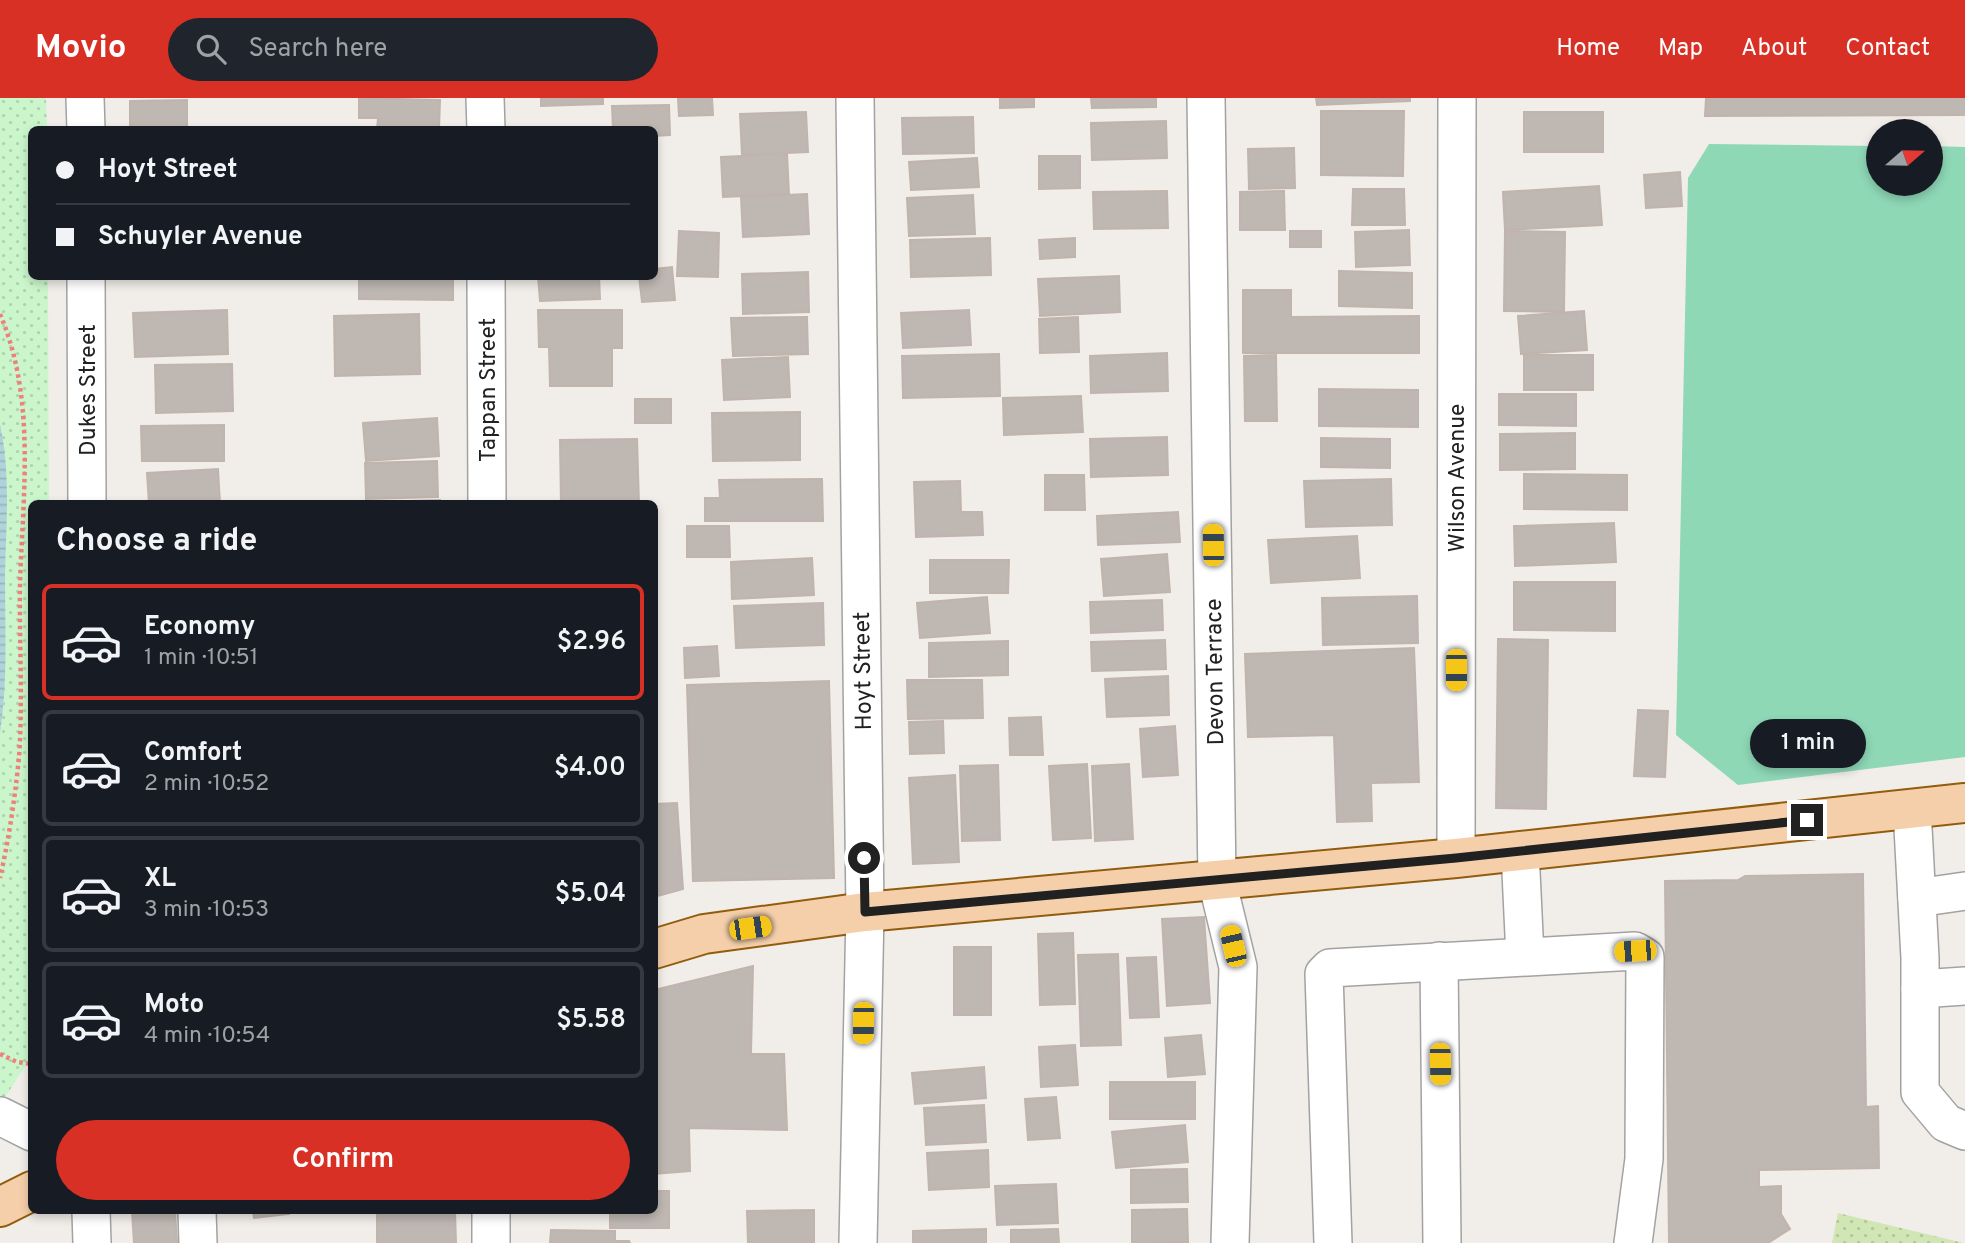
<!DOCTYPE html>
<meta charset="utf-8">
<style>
body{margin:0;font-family:Overpass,sans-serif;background:#20242c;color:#f1f3f6;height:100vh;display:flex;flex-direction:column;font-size:26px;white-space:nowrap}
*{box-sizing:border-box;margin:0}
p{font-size:23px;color:#9ea1a6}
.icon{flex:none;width:38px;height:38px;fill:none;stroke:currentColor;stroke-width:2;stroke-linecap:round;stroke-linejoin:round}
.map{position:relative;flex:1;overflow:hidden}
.panel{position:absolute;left:28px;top:402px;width:630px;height:714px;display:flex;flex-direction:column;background:#171b24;border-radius:10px;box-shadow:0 4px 10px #0003}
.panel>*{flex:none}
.top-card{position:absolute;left:28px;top:28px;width:630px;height:154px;border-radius:10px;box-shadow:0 4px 10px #0003;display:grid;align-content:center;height:154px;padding:0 28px;background:#171b24}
.needle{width:46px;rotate:70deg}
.tools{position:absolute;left:1866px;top:21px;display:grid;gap:14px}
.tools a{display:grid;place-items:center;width:77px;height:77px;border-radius:50%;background:#171b24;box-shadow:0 4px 10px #0003;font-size:35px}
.end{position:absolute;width:32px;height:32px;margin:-16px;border:9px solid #212121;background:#fff;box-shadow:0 0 0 4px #fff}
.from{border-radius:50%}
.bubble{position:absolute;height:49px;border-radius:24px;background:#171b24;box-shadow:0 4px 10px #0003;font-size:23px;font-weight:600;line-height:49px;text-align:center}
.car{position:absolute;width:21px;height:42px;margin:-21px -10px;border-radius:9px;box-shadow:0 0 5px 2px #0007;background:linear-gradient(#f5c518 24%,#345 0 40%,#f5c518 0 76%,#345 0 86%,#f5c518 0)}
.top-card b{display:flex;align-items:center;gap:24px;height:66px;font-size:26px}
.top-card b+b{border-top:2px solid #363941}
.top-card i{width:18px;height:18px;background:#f1f3f6}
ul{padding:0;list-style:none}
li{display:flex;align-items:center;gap:21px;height:116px;margin:0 14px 10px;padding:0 14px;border:4px solid #363941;border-radius:10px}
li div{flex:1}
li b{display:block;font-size:26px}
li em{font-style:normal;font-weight:600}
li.on{border-color:#d93025}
li>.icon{width:63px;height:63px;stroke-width:1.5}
h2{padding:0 28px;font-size:32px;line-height:84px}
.cta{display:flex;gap:14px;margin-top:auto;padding:14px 28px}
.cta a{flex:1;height:80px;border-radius:42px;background:#d93025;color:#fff;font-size:28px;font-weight:600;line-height:80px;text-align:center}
header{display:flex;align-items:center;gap:42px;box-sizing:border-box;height:98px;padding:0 35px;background:#d93025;color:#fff}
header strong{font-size:33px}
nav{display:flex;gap:38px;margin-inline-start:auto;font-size:24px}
.search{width:490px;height:63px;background:#20242c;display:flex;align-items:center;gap:18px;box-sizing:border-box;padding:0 24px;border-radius:38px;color:#9ea1a6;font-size:26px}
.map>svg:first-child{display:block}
.grass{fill:url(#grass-dots)}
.park{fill:url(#park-dots)}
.pitch{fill:#8ed8b6}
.water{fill:url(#water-rules)}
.building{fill:#beb7b2;stroke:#c1b4ac;stroke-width:2}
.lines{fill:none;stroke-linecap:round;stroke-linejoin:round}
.minor-casing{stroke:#a2a2a2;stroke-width:40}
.major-casing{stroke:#925c0d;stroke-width:42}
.path{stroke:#ef807c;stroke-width:4.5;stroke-dasharray:3.5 3.5;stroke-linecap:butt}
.minor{stroke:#fff;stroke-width:37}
.major{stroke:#f5cfaa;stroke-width:38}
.route{stroke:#212121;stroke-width:9}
.labels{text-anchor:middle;stroke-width:6;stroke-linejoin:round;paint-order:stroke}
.street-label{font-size:23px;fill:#212121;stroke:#fff}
</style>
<header>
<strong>Movio</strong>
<div class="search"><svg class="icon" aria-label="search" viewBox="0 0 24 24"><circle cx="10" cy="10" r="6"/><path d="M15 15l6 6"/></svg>Search here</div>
<nav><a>Home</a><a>Map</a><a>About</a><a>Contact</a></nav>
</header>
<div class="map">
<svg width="1965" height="1145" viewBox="0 0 1965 1145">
<defs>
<pattern id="grass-dots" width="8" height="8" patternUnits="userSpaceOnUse" patternTransform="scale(1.75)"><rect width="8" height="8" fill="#d0e6b4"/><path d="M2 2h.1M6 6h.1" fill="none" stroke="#b2c59a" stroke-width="1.8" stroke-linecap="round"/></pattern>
<pattern id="park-dots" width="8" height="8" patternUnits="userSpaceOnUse" patternTransform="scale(1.75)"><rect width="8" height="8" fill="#cbf6cb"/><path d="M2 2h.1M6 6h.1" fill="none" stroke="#aed3ae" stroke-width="1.8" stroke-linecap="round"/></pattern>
<pattern id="water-rules" width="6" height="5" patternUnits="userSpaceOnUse" patternTransform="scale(1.75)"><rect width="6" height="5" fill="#aed3da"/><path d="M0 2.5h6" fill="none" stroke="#95b5bb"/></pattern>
</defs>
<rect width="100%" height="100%" fill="#f1eee9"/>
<polygon class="grass" points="1838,1115 1964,1145 1832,1145"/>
<polygon class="park" points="0,0 46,0 47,31 32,32 32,178 48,179 49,406 32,406 32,958 0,1007"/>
<polygon class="pitch" points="1709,46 1878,48 1878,86 1930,86 1930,48 1965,49 1965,659 1738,687 1676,637 1688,80"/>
<path class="water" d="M0,327C11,375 6,428 5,478C5,530 8,583 0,635Z"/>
<g class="building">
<polygon points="359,0 440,2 439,32 377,32 378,20 359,20"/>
<polygon points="541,0 603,0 603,6 541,8"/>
<polygon points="678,0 712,0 713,17 679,18"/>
<polygon points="1000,0 1034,0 1034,9 1000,10"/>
<polygon points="1091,0 1156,0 1156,9 1092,10"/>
<polygon points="1316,0 1410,0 1410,3 1317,7"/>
<polygon points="1706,0 1965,0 1965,17 1705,18"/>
<polygon points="187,2 187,32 130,32 130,3"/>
<polygon points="669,7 670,37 654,38 654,32 613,32 612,8"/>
<polygon points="1321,13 1404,13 1403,78 1321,77"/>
<polygon points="806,14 808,54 742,57 740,16"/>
<rect x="1524" y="14" width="79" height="40"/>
<polygon points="973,19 974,55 903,56 902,20"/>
<polygon points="1166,23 1167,60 1092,62 1091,25"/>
<polygon points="1294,50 1295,90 1249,91 1248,51"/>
<polygon points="787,56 789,96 723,99 721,59"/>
<polygon points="1039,58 1080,58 1080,90 1039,91"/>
<polygon points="977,60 979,89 911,92 909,64"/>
<polygon points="1680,74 1682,108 1646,110 1644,77"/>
<polygon points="1599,88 1602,127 1505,132 1503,94"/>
<polygon points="1353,91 1404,91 1405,127 1352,127"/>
<polygon points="1167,93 1168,130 1094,131 1093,94"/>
<polygon points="1284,93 1285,132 1240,132 1240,94"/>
<polygon points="807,96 809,136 743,139 741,99"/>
<polygon points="973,97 975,136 909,138 907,100"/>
<polygon points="1409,132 1410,167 1356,169 1355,134"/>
<polygon points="679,133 719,135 718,179 677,178"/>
<rect x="1290" y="133" width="31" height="16"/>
<polygon points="1505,133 1565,134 1564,214 1504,213"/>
<polygon points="990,140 991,177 911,179 910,142"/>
<polygon points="1075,140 1075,159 1040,161 1039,142"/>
<polygon points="672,169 675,202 642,204 639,178 654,178 654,171"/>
<polygon points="1339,173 1412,175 1412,210 1339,208"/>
<polygon points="808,174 809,214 743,216 742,176"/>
<polygon points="359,178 453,178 453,202 359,201"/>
<polygon points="538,178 599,178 600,201 540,203"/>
<polygon points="1119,178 1120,214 1040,218 1038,181"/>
<polygon points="1243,192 1291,192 1291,219 1419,218 1419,255 1243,255"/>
<polygon points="227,212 228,256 135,259 133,215"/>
<polygon points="538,212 622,212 622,250 612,250 612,288 550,288 549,249 539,249"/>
<polygon points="969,212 971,247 903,250 901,215"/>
<polygon points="1584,213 1587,252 1521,256 1518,218"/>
<polygon points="419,216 420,276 335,278 334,218"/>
<polygon points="807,219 808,256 733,258 731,220"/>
<polygon points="1078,219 1079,254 1040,255 1039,221"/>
<polygon points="1167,255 1168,293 1091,295 1090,258"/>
<polygon points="999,256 1000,298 903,300 902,258"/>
<polygon points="1276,257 1277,323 1245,323 1244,258"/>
<rect x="1524" y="257" width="69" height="35"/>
<polygon points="788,259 790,299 724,302 722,262"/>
<polygon points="232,266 233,313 156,315 155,267"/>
<polygon points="1319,291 1418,292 1418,329 1319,328"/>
<polygon points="1499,296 1576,296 1576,328 1499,327"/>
<polygon points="1081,298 1083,334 1004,337 1003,300"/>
<rect x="635" y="301" width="36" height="24"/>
<polygon points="800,314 800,362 713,363 712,315"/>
<polygon points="437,320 439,358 366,363 363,325"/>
<polygon points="224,327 224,363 142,363 141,328"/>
<polygon points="1575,335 1575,371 1500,372 1500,336"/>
<polygon points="1167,339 1168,377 1091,379 1090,341"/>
<polygon points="1321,340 1390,341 1390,370 1321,369"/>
<polygon points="637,341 639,406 561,406 560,342"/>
<polygon points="437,363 438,399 366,401 365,365"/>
<polygon points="218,371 220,406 149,406 147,375"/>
<polygon points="1524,376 1627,377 1627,412 1524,411"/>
<polygon points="1045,377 1084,377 1085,412 1045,412"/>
<polygon points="822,381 823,423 705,423 705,400 720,400 719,382"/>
<polygon points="1391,381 1392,427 1306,429 1304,383"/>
<polygon points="960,383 961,414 982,414 983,437 916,439 914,384"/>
<polygon points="440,402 440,406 376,406 376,404"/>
<polygon points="1178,414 1180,444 1098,447 1097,418"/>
<polygon points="1614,425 1616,464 1515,468 1514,428"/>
<polygon points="687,428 729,428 730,459 687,459"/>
<polygon points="1357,438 1360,480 1271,485 1268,442"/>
<polygon points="1167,456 1170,494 1104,498 1101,461"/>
<polygon points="812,460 814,497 732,501 731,464"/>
<polygon points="930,462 1009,462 1008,495 930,495"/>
<polygon points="1514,484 1615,484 1615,533 1514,532"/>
<polygon points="1417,498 1418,545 1323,547 1322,500"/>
<polygon points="987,499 990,535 920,540 917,505"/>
<polygon points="1162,502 1163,532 1091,535 1090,504"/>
<polygon points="823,505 824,547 736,550 734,508"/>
<polygon points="1498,541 1548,542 1546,711 1496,710"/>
<polygon points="1165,542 1166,571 1092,573 1091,544"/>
<polygon points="1008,543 1008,577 929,579 929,545"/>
<polygon points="717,548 719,578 685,580 684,550"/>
<polygon points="1414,550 1419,684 1371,685 1372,723 1337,724 1334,637 1248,639 1245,556"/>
<polygon points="1168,578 1169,617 1107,619 1105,581"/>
<polygon points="907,582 982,582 983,620 908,621"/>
<polygon points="829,583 834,780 693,783 687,587"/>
<polygon points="1638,612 1668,613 1665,679 1634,678"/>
<polygon points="1041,619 1043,657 1010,657 1009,620"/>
<polygon points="943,623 944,655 910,656 909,624"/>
<polygon points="1175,628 1178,677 1143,679 1140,631"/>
<polygon points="1087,666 1091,740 1053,742 1049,668"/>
<polygon points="1129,666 1133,741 1095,743 1092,668"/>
<polygon points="998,667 1000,742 962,743 960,668"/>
<polygon points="955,677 959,764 913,766 909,680"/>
<polygon points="677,705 683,791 654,799 654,706"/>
<polygon points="1863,776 1866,1009 1878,1008 1879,1070 1759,1072 1759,1089 1781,1088 1781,1116 1790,1131 1768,1145 1669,1145 1665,783 1738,782 1745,778"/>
<polygon points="1204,819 1210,905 1167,908 1162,821"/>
<polygon points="1073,835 1075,906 1040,907 1038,836"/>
<rect x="954" y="849" width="37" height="68"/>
<polygon points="1118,856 1121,947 1081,948 1078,857"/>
<polygon points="1156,859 1159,919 1130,920 1127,860"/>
<polygon points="753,868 751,956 784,956 787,1032 689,1030 690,1073 654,1076 654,892"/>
<polygon points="1201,937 1205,976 1168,979 1165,940"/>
<polygon points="1075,947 1078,987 1041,989 1039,949"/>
<polygon points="984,969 986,1000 915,1006 912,975"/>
<rect x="1110" y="984" width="85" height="37"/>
<polygon points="1056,999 1060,1040 1028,1042 1025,1001"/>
<polygon points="984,1007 986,1044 926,1047 924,1010"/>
<polygon points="1185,1027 1188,1064 1116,1070 1112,1034"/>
<polygon points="988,1052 989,1089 929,1092 927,1055"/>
<polygon points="1187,1071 1188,1104 1131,1105 1131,1072"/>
<polygon points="1056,1086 1058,1125 997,1127 995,1088"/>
<polygon points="654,1093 669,1093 669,1130 610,1130 610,1113 654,1113"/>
<polygon points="1187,1111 1188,1144 1132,1145 1132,1112"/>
<polygon points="814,1112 814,1145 748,1145 747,1113"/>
<polygon points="132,1113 175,1113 177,1145 134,1145"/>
<polygon points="253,1113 288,1113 289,1116 254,1120"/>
<polygon points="455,1113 456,1145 377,1145 377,1114"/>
<polygon points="986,1131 986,1145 913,1145 913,1133"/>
<polygon points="1058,1131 1059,1145 1011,1145 1011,1132"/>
<polygon points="551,1132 615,1133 615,1143 629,1143 630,1145 550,1145"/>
</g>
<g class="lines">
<defs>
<g id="minor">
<polyline points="85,0 86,32"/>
<polyline points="485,0 486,32"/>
<polyline points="855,0 865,814 858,1145"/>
<polyline points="1206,0 1217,783 1238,869 1230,1145"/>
<polyline points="86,178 87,406"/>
<polyline points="486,178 487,406"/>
<polyline points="1912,711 1920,860 1920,994 1946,1025 1965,1033"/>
<polyline points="1520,753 1525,858"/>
<polyline points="1456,760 1457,0"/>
<polyline points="1917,800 1965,793"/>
<polyline points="1439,863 1442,1145"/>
<polyline points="1920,891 1965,888"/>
<polyline points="0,1018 32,1034"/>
<polyline points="91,1113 92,1145"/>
<polyline points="197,1113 198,1145"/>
<polyline points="491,1113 491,1145"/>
<polyline points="1333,1145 1324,876 1330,870 1635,853 1645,859 1644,1061 1633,1145"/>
</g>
<g id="major">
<polyline points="654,851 704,836 865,814 1456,760 1965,705"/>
<polyline points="0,1109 32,1093"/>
</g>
</defs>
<use href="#minor" class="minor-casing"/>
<use href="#major" class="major-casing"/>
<g class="path">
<path d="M0,216C36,301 23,394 20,484C19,542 23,601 19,659C15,700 9,740 0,780"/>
<polyline points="0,956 17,964 32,966"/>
</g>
<use href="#minor" class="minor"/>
<use href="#major" class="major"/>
</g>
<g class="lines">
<polyline class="route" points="864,760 865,814 1456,760 1807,722"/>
</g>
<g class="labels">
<g class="street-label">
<text transform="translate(87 292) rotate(-90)" y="8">Dukes Street</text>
<text transform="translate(487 292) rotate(-90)" y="8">Tappan Street</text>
<text transform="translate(1456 380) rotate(-90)" y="8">Wilson Avenue</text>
<text transform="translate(862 573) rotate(-91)" y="8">Hoyt Street</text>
<text transform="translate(1214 574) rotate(-91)" y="8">Devon Terrace</text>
</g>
</g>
</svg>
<div class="tools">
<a><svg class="needle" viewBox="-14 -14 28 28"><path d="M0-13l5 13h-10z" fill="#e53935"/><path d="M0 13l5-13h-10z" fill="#9ea1a6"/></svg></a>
</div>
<i class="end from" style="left:864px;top:760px"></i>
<i class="end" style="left:1807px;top:722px"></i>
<div class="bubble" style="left:1750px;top:621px;width:116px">1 min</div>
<i class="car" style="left:1213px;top:447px;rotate:359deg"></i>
<i class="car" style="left:1456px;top:572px;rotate:180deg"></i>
<i class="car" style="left:750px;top:830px;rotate:82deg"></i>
<i class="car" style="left:1233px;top:848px;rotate:347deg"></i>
<i class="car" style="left:1635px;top:853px;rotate:267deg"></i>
<i class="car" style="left:863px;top:925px;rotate:181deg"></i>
<i class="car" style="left:1440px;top:966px;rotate:179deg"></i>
<div class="top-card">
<b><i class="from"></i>Hoyt Street</b>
<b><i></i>Schuyler Avenue</b>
</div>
<section class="panel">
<h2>Choose a ride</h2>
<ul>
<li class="on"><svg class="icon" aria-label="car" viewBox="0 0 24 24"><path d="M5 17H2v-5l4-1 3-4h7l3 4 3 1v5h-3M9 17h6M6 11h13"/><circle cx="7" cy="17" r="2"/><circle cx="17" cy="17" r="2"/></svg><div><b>Economy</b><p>1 min · 10:51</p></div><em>$2.96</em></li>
<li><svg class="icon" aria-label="car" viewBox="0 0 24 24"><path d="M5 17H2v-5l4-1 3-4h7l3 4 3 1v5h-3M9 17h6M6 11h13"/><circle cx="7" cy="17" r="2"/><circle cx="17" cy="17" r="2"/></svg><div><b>Comfort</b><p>2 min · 10:52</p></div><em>$4.00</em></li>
<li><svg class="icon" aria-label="car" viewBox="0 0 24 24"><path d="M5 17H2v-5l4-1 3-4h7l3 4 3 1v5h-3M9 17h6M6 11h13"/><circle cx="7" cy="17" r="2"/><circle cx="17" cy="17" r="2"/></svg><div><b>XL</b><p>3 min · 10:53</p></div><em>$5.04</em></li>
<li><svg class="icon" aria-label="car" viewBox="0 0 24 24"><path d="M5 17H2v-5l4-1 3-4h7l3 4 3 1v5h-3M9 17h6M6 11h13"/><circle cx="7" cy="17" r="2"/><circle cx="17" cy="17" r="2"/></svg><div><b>Moto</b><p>4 min · 10:54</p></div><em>$5.58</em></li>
</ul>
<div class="cta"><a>Confirm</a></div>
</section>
</div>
